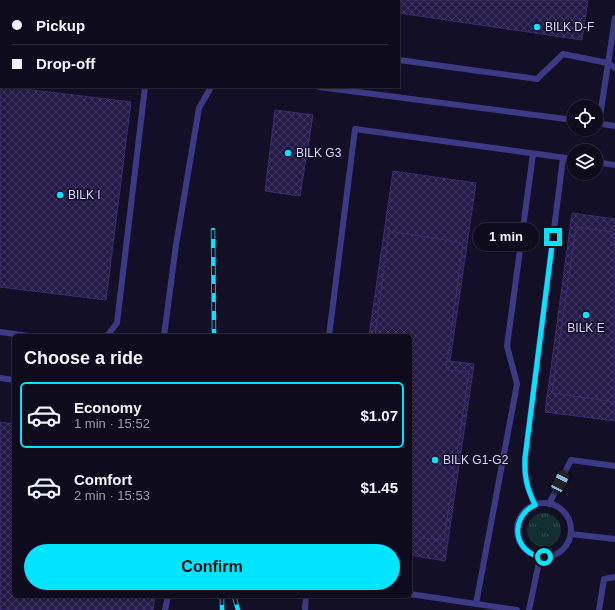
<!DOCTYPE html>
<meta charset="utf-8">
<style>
body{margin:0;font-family:Arial,sans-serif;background:#1c1929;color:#f1f3f6;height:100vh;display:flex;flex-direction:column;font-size:15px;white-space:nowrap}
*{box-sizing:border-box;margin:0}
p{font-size:13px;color:#9b9ba3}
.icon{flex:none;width:22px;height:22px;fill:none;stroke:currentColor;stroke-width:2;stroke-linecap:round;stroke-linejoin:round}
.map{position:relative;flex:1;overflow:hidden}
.drawer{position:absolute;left:12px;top:334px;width:400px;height:264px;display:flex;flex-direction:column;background:#0e0b1c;border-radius:6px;box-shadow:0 1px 3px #0004,0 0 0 1px #2e2b3b}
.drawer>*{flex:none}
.banner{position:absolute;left:0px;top:0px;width:400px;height:88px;box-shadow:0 1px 3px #0004,0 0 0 1px #2e2b3b;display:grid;align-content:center;height:88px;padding:0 12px;background:#0e0b1c}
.controls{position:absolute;left:567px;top:100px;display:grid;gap:8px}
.controls a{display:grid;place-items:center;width:36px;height:36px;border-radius:50%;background:#0e0b1c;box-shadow:0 1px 3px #0004,0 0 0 1px #2e2b3b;font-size:20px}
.end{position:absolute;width:18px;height:18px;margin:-9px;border:5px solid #00e5ff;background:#111;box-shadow:0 0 0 2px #111}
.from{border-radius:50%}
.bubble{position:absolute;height:28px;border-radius:14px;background:#0e0b1c;box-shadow:0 1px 3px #0004,0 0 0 1px #2e2b3b;font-size:13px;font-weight:800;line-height:28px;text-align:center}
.car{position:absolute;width:12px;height:24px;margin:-12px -6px;border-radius:5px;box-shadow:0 0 3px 1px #0007;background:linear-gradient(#222 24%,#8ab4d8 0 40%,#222 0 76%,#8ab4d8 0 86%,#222 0)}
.banner b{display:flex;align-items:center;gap:14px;height:38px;font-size:15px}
.banner b+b{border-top:1px solid #2e2b3b}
.banner i{width:10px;height:10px;background:#f1f3f6}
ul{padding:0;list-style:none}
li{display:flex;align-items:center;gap:12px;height:66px;margin:0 8px 6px;padding:0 4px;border:2px solid transparent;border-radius:6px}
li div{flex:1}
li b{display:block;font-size:15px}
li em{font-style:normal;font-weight:800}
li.selected{border-color:#00e5ff}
li>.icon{width:36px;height:36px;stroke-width:1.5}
h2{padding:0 12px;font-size:18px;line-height:48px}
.primary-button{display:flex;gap:8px;margin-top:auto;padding:8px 12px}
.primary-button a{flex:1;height:46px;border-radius:24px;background:#00e5ff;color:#111;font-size:16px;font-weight:800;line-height:46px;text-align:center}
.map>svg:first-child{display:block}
.grass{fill:url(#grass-tufts)}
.building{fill:url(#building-cross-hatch);stroke:#3b2d73}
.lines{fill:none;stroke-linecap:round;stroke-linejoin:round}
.lane{stroke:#3d3a85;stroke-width:6}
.rail-casing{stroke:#00e5ff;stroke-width:4.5}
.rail{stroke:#130f26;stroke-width:3;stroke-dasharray:9;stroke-linecap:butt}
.route{stroke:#00e5ff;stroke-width:5}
.poi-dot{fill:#00e5ff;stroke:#130f26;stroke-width:1.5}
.labels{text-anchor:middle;stroke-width:3;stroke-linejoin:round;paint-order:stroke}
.poi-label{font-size:12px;fill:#d9d4ff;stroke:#130f26;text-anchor:start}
</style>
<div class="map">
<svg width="615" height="610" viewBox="0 0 615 610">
<defs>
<pattern id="grass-tufts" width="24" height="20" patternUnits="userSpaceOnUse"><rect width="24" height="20" fill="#12302f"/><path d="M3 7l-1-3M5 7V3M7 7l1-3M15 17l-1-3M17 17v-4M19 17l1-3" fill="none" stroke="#344d4e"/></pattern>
<pattern id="building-cross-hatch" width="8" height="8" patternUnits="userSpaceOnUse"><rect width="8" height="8" fill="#241b47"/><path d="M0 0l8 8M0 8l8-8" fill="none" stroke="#433b63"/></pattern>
</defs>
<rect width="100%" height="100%" fill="#130f26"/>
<circle class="grass" cx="544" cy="530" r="17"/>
<g class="building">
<polygon points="311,0 588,0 582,40 399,13 399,1"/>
<polygon points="0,86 131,102 106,300 0,287"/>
<polygon points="275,110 313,115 300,196 265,191"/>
<polygon points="393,171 476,183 450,361 474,364 445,561 410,555 410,336 369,336"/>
<polygon points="572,213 615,219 615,421 545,412"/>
<polygon points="576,227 613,232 611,245 615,245 615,402 552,393"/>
<polygon points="389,231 463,243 446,370 469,372 444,540 421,538 410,528 410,336 375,336"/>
<polygon points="0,422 14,424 14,596 155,596 153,610 0,610"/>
</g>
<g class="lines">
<g class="lane">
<polyline points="0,40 1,41"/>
<polyline points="399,60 537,79 563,54 608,63 615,68"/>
<polyline points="319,87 574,120"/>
<polyline points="596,123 615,126"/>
<polyline points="599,123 615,18"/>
<polyline points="596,162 615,165"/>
<polyline points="0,332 29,336"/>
<polyline points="107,336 117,323 145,87"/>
<polyline points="164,336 176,245 199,108 211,87"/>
<polyline points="329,336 355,129 574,159"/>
<polyline points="0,378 14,380"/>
<circle cx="544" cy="530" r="27"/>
<polyline points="549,504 571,460 615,466"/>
<path d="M535,505C527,488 524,477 525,458L563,158"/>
<polyline points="571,534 615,539"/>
<polyline points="410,594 517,610"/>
<polyline points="476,604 517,384 507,346 533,154"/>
<polyline points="165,610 168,596"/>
<polyline points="305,610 306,596"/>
<polyline points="529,610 540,557"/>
<polyline points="599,610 604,579 615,577"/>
</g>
<defs>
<g id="rail">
<polyline points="213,230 214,336"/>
<polyline points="222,596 222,610"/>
<polyline points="234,596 238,610"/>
</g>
</defs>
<use href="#rail" class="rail-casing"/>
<use href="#rail" class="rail"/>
</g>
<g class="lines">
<path class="route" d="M544,557C514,555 508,518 535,505C527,488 524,477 525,458L553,237"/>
</g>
<g class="poi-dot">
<circle cx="537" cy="27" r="4"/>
<circle cx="288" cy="153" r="4"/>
<circle cx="60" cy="195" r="4"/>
<circle cx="586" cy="315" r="4"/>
<circle cx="435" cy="460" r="4"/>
</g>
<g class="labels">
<g class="poi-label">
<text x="545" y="31">BILK D-F</text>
<text x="296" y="157">BILK G3</text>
<text x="68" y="199">BILK I</text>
<text x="586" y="332" text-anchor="middle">BILK E</text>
<text x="443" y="464">BILK G1-G2</text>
</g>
</g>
</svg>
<div class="controls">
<a><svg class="icon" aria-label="locate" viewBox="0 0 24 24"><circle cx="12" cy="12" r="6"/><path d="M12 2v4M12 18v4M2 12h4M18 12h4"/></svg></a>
<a><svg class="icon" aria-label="layers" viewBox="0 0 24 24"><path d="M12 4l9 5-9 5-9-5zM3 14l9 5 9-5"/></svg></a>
</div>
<i class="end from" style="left:544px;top:557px"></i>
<i class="end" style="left:553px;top:237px"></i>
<div class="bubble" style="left:473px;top:223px;width:66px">1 min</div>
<i class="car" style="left:560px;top:482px;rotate:27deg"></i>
<div class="banner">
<b><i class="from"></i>Pickup</b>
<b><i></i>Drop-off</b>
</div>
<section class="drawer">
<h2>Choose a ride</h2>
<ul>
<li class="selected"><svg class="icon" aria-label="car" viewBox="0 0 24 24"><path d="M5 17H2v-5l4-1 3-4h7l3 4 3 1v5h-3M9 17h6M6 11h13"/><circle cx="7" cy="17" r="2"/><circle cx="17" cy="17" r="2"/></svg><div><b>Economy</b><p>1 min · 15:52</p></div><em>$1.07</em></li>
<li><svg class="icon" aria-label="car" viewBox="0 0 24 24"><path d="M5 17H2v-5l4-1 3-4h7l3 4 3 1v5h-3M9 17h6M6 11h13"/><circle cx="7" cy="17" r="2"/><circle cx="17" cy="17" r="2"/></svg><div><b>Comfort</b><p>2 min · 15:53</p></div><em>$1.45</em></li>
</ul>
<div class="primary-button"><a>Confirm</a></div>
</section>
</div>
